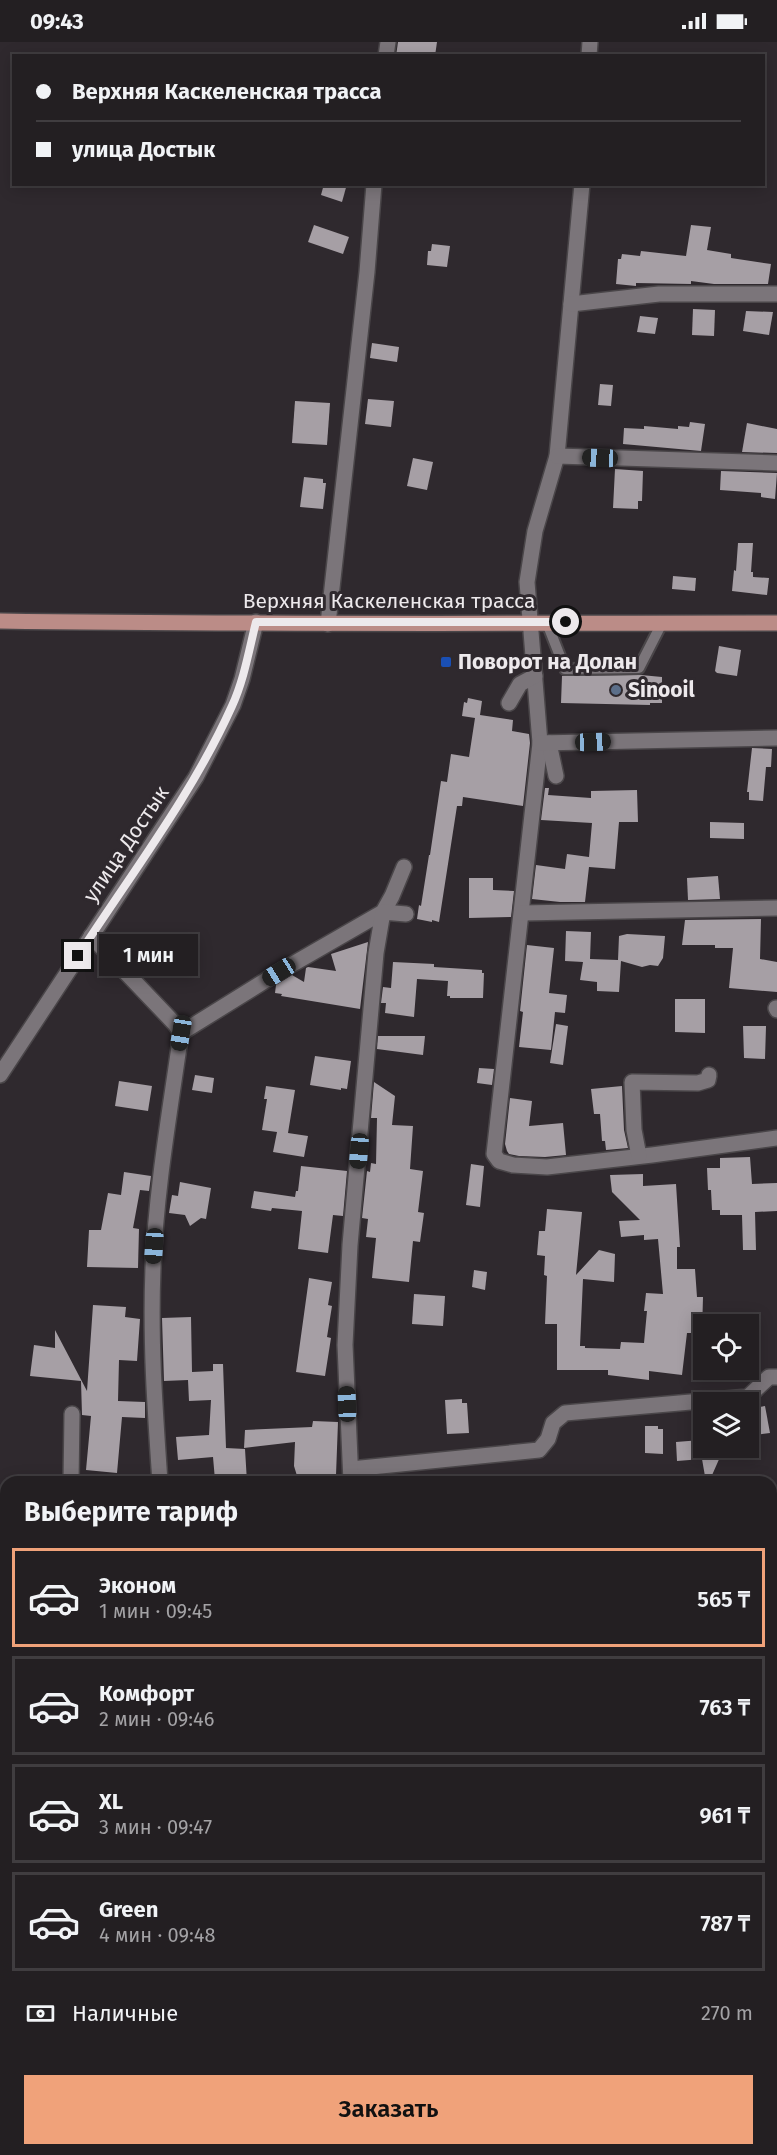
<!DOCTYPE html>
<html lang="ru">
<meta charset="utf-8">
<style>
body{margin:0;font-family:"Fira Sans",sans-serif;background:#2f2c2f;color:#f1f3f6;height:100vh;display:flex;flex-direction:column;font-size:22px;white-space:nowrap}
*{box-sizing:border-box;margin:0}
p{font-size:20px;color:#a3a2a5}
.icon{flex:none;width:33px;height:33px;fill:none;stroke:currentColor;stroke-width:2;stroke-linecap:round;stroke-linejoin:round}
.map{position:relative;flex:1;overflow:hidden}
.drawer{position:absolute;left:0px;top:1434px;width:777px;height:680px;display:flex;flex-direction:column;background:#231f22;border-radius:18px 18px 0 0;box-shadow:0 3px 15px #0003,0 0 0 2px #403d40}
.drawer>*{flex:none}
.top-card{position:absolute;left:12px;top:12px;width:753px;height:132px;border-radius:0px;box-shadow:0 3px 15px #0003,0 0 0 2px #403d40;display:grid;align-content:center;height:132px;padding:0 24px;background:#231f22}
.tools{position:absolute;left:693px;top:1272px;display:grid;gap:12px}
.tools a{display:grid;place-items:center;width:66px;height:66px;border-radius:0px;background:#231f22;box-shadow:0 3px 15px #0003,0 0 0 2px #403d40;font-size:30px}
.end{position:absolute;width:27px;height:27px;margin:-14px;border:8px solid #ede9ec;background:#111;box-shadow:0 0 0 3px #111}
.from{border-radius:50%}
.bubble{position:absolute;height:42px;border-radius:0px;background:#231f22;box-shadow:0 3px 15px #0003,0 0 0 2px #403d40;font-size:20px;font-weight:600;line-height:42px;text-align:center}
.car{position:absolute;width:18px;height:36px;margin:-18px -9px;border-radius:8px;box-shadow:0 0 4px 2px #0007;background:linear-gradient(#222 24%,#8ab4d8 0 40%,#222 0 76%,#8ab4d8 0 86%,#222 0)}
.top-card b{display:flex;align-items:center;gap:21px;height:57px;font-size:22px}
.top-card b+b{border-top:2px solid #403d40}
.top-card i{width:15px;height:15px;background:#f1f3f6}
ul{padding:0;list-style:none}
li{display:flex;align-items:center;gap:18px;height:99px;margin:0 12px 9px;padding:0 12px;border:3px solid #403d40;border-radius:0px}
li div{flex:1}
li b{display:block;font-size:22px}
li em{font-style:normal;font-weight:600}
li.active{border-color:#f0a27a}
li>.icon{width:54px;height:54px;stroke-width:1.5}
h2{padding:0 24px;font-size:27px;line-height:72px}
.pay{display:flex;align-items:center;gap:15px;height:66px;padding:0 24px;font-size:22px}
.pay p{margin-inline-start:auto}
.action{display:flex;gap:12px;margin-top:auto;padding:12px 24px}
.action a{flex:1;height:69px;border-radius:0px;background:#f0a27a;color:#111;font-size:24px;font-weight:600;line-height:69px;text-align:center}
.status{display:flex;justify-content:space-between;align-items:center;height:42px;padding:0 30px;background:#231f22;direction:ltr}
.status svg{height:16px;fill:currentColor}
.map>svg:first-child{display:block}
.building{fill:#a69fa5}
.lines{fill:none;stroke-linecap:round;stroke-linejoin:round}
.lane-casing{stroke:#4a4649;stroke-width:14}
.street-casing{stroke:#4a4649;stroke-width:18}
.secondary-casing{stroke:#4a4649;stroke-width:18}
.primary-casing{stroke:#4a4649;stroke-width:18}
.lane{stroke:#7b757a;stroke-width:10}
.street{stroke:#7b757a;stroke-width:15}
.secondary{stroke:#7b757a;stroke-width:15}
.primary{stroke:#bb8c87;stroke-width:15}
.route{stroke:#ede9ec;stroke-width:8}
.transit-dot{fill:#1a4fb4;stroke:#2f292e;stroke-width:2}
.service-dot{fill:#5c6f8a;stroke:#2f292e;stroke-width:2}
.labels{text-anchor:middle;stroke-width:6;stroke-linejoin:round;paint-order:stroke}
.street-label{font-size:21px;fill:#ede9ec;stroke:#2f292e}
.poi-label{font-size:21px;font-weight:bold;fill:#ede9ec;stroke:#2f292e;text-anchor:start}
</style>
<div class="status"><b>09:43</b><svg viewBox="0 0 49 12"><path d="M0 12V9h3v3zM5 12V6h3v6zM10 12V3h3v9zM15 12V0h3v12zM26 1h20v11H26zM47 4h2v5h-2z"/></svg></div>
<div class="map">
<svg width="777" height="2113" viewBox="0 0 777 2113">
<rect width="100%" height="100%" fill="#2f292e"/>
<g class="building">
<polygon points="398,0 437,0 435,14 396,14"/>
<polygon points="324,142 347,142 342,160 321,153"/>
<polygon points="314,183 349,195 343,212 308,200"/>
<polygon points="691,183 711,185 707,208 731,212 731,216 771,222 768,242 714,242 691,239 691,242 636,241 636,244 616,242 618,217 621,217 622,212 640,214 641,209 686,214"/>
<polygon points="432,202 450,204 447,225 427,223 428,209 431,209"/>
<polygon points="693,267 715,268 714,294 692,293"/>
<polygon points="746,269 773,270 769,293 743,289"/>
<polygon points="640,274 658,276 655,292 637,290"/>
<polygon points="372,301 399,305 397,320 370,316"/>
<polygon points="600,342 613,343 611,364 598,363"/>
<polygon points="368,357 394,359 391,385 365,382"/>
<polygon points="295,359 330,361 327,403 292,401"/>
<polygon points="690,380 705,382 701,409 623,402 624,386 644,387 644,384 678,387 678,384 689,385"/>
<polygon points="747,381 777,387 777,411 742,410"/>
<polygon points="413,416 433,420 427,448 407,444"/>
<polygon points="615,427 643,429 642,459 638,459 638,467 613,466"/>
<polygon points="721,429 777,431 775,457 761,455 761,451 720,448"/>
<polygon points="304,435 323,437 323,441 326,441 323,467 300,465"/>
<polygon points="738,501 753,501 751,530 753,530 753,535 769,536 767,553 732,549 734,528 736,529"/>
<polygon points="673,534 696,536 695,549 672,547"/>
<polygon points="719,604 741,608 737,634 717,631 715,629"/>
<polygon points="641,633 662,635 662,661 650,661 650,663 561,661 562,634"/>
<polygon points="468,656 482,659 480,673 513,678 512,689 529,692 530,701 523,764 463,755 462,764 457,764 439,880 432,878 432,880 417,877 419,863 421,864 429,813 430,813 441,739 447,740 451,712 469,715 475,676 462,674 464,660 467,661"/>
<polygon points="752,706 772,707 771,725 766,725 763,759 749,758 749,750 747,750"/>
<polygon points="545,746 549,746 548,753 591,756 591,749 637,748 638,780 619,780 615,827 589,825 585,860 560,860 532,857 536,823 565,827 567,812 589,815 592,781 541,778"/>
<polygon points="710,780 744,781 744,797 710,796"/>
<polygon points="718,834 720,857 688,858 687,836"/>
<polygon points="469,836 493,836 493,848 514,849 511,875 469,876"/>
<polygon points="761,877 760,917 777,920 777,950 729,946 733,906 715,906 715,903 682,903 685,878"/>
<polygon points="566,889 591,890 590,917 618,918 619,894 627,892 665,894 663,916 658,924 650,923 642,925 621,919 619,950 597,949 597,940 580,938 583,920 565,919"/>
<polygon points="368,900 360,967 281,954 282,952 275,951 276,943 292,933 304,940 306,926 308,925 336,929 331,912"/>
<polygon points="527,903 554,906 549,951 567,953 565,971 555,970 551,1008 519,1005 523,970 520,969"/>
<polygon points="393,920 434,922 434,925 482,928 482,931 484,931 483,956 450,956 450,954 447,954 448,939 417,937 414,975 385,971 386,961 381,961 383,945 391,946"/>
<polygon points="675,957 705,957 705,991 675,990"/>
<polygon points="556,982 568,984 563,1023 550,1021"/>
<polygon points="743,984 766,984 765,1017 744,1016"/>
<polygon points="378,994 425,994 423,1013 377,1007"/>
<polygon points="315,1014 351,1019 347,1047 341,1046 341,1048 310,1043"/>
<polygon points="479,1026 494,1027 492,1043 477,1041"/>
<polygon points="195,1033 214,1036 212,1051 192,1048"/>
<polygon points="119,1039 152,1044 148,1069 115,1064"/>
<polygon points="374,1040 395,1054 392,1083 413,1084 410,1127 423,1129 418,1170 424,1171 420,1200 413,1199 409,1240 372,1236 376,1196 366,1195 368,1177 362,1176 367,1129 370,1130 371,1121 376,1122 377,1076 371,1076"/>
<polygon points="266,1044 295,1048 288,1091 308,1094 304,1115 273,1110 277,1090 262,1088 267,1057 264,1057"/>
<polygon points="622,1044 624,1088 628,1106 606,1108 605,1099 602,1099 600,1072 594,1072 591,1047"/>
<polygon points="510,1056 532,1059 529,1084 563,1081 566,1113 545,1115 519,1114 509,1112 507,1109 505,1102"/>
<polygon points="750,1115 752,1142 777,1141 777,1169 755,1170 756,1208 743,1208 742,1173 720,1173 720,1168 712,1168 711,1148 708,1148 707,1126 720,1126 720,1116"/>
<polygon points="471,1122 484,1124 480,1165 466,1163"/>
<polygon points="301,1124 347,1129 343,1174 333,1173 328,1211 298,1207 302,1169 272,1166 271,1169 251,1166 254,1149 295,1155 296,1149 298,1149"/>
<polygon points="124,1130 151,1134 149,1149 140,1148 133,1186 139,1187 138,1226 87,1225 89,1188 101,1188 108,1151 121,1153"/>
<polygon points="643,1132 643,1144 676,1142 680,1205 677,1205 677,1227 695,1227 697,1255 703,1255 702,1291 687,1291 682,1333 649,1329 649,1338 608,1333 608,1328 557,1328 557,1282 545,1282 547,1234 544,1233 545,1214 537,1213 539,1189 545,1189 547,1167 582,1170 576,1233 599,1208 615,1212 614,1240 583,1237 580,1304 585,1304 585,1306 620,1307 621,1300 644,1301 647,1269 644,1269 646,1251 663,1252 658,1197 644,1198 644,1193 621,1195 619,1179 640,1178 612,1150 610,1133"/>
<polygon points="180,1140 211,1146 206,1177 201,1176 190,1184 185,1173 169,1171 172,1153 178,1154"/>
<polygon points="474,1228 487,1230 485,1248 472,1245"/>
<polygon points="309,1236 332,1240 328,1263 332,1264 327,1295 331,1296 325,1334 296,1330"/>
<polygon points="414,1252 445,1254 443,1284 412,1282"/>
<polygon points="93,1263 126,1265 125,1275 140,1277 137,1319 119,1318 118,1359 145,1360 145,1376 122,1375 117,1431 86,1428 91,1374 82,1373 81,1339 30,1334 34,1303 55,1306 55,1288 87,1349"/>
<polygon points="191,1275 192,1330 213,1329 213,1322 223,1322 226,1406 245,1407 247,1440 219,1440 219,1437 215,1438 213,1415 178,1418 176,1395 209,1393 211,1358 189,1359 188,1338 164,1339 162,1276"/>
<polygon points="462,1357 462,1361 467,1361 469,1391 447,1392 445,1358"/>
<polygon points="765,1364 770,1391 748,1394 748,1367"/>
<polygon points="313,1379 338,1380 336,1433 329,1433 328,1437 298,1437 294,1424 295,1400 244,1406 245,1388 312,1385"/>
<polygon points="645,1384 658,1384 658,1387 663,1387 663,1412 645,1411"/>
<polygon points="701,1398 704,1406 724,1406 709,1440 706,1440 702,1417 677,1419 676,1400"/>
</g>
<g class="lines">
<defs>
<polyline id="lane" points="547,581 565,627 639,626 662,581"/>
<g id="street">
<polyline points="386,14 388,0"/>
<polyline points="589,14 590,0"/>
<polyline points="582,142 557,414 535,489 527,540 540,701 494,1112 499,1119 513,1123 547,1125 652,1113 777,1096"/>
<polyline points="571,262 659,252 777,252"/>
<polyline points="557,414 777,421"/>
<polyline points="328,582 367,230 374,142"/>
<polyline points="509,661 520,642 535,634"/>
<polyline points="549,701 556,734"/>
<polyline points="522,871 777,866"/>
<polyline points="91,894 175,982 181,991"/>
<polyline points="776,966 777,968"/>
<polyline points="639,1114 634,1088 632,1040 698,1041 708,1038 709,1033"/>
<polyline points="351,1427 539,1408 548,1397 553,1381 565,1371 748,1355 769,1335 777,1335"/>
<polyline points="71,1440 72,1372"/>
<path d="M160,1440C155,1368 150,1298 153,1226C156,1147 170,1069 181,991L279,930L383,870L392,854L404,825"/>
<polyline points="351,1440 345,1303 350,1203 376,911 383,870 406,872"/>
<polyline points="771,1522 777,1522"/>
<polyline points="0,1638 6,1637"/>
<polyline points="771,1697 777,1696"/>
<polyline points="0,1781 6,1780"/>
<polyline points="771,1961 777,1942"/>
<polyline points="0,2039 6,2033"/>
<polyline points="771,2058 777,2065"/>
<polyline points="659,2113 665,2108"/>
</g>
<g id="secondary">
<polyline points="540,701 777,696"/>
<polyline points="0,1033 196,735 233,663 242,637 256,580"/>
</g>
<path id="primary" d="M0,579C259,583 518,581 777,581"/>
</defs>
<use href="#lane" class="lane-casing"/>
<use href="#street" class="street-casing"/>
<use href="#secondary" class="secondary-casing"/>
<use href="#primary" class="primary-casing"/>
<use href="#lane" class="lane"/>
<use href="#street" class="street"/>
<use href="#secondary" class="secondary"/>
<use href="#primary" class="primary"/>
</g>
<g class="lines">
<path class="route" d="M78,914C131,832 192,753 232,664C244,638 249,608 256,580H566"/>
</g>
<rect class="transit-dot" x="440" y="614" width="12" height="12" rx="3"/>
<circle class="service-dot" cx="616" cy="648" r="6"/>
<g class="labels">
<g class="street-label">
<text x="389" y="566">Верхняя Каскеленская трасса</text>
<text transform="translate(126 802) rotate(-56)" y="7">улица Достык</text>
</g>
<g class="poi-label">
<text x="458" y="627">Поворот на Долан</text>
<text x="628" y="655">Sinooil</text>
</g>
</g>
</svg>
<div class="tools">
<a><svg class="icon" aria-label="locate" viewBox="0 0 24 24"><circle cx="12" cy="12" r="6"/><path d="M12 2v4M12 18v4M2 12h4M18 12h4"/></svg></a>
<a><svg class="icon" aria-label="layers" viewBox="0 0 24 24"><path d="M12 4l9 5-9 5-9-5zM3 14l9 5 9-5"/></svg></a>
</div>
<i class="end from" style="left:566px;top:580px"></i>
<i class="end" style="left:78px;top:914px"></i>
<div class="bubble" style="left:99px;top:892px;width:99px">1 мин</div>
<i class="car" style="left:600px;top:416px;rotate:272deg"></i>
<i class="car" style="left:593px;top:700px;rotate:88deg"></i>
<i class="car" style="left:279px;top:930px;rotate:238deg"></i>
<i class="car" style="left:181px;top:991px;rotate:189deg"></i>
<i class="car" style="left:359px;top:1109px;rotate:185deg"></i>
<i class="car" style="left:154px;top:1204px;rotate:184deg"></i>
<i class="car" style="left:347px;top:1362px;rotate:358deg"></i>
<div class="top-card">
<b><i class="from"></i>Верхняя Каскеленская трасса</b>
<b><i></i>улица Достык</b>
</div>
<section class="drawer">
<h2>Выберите тариф</h2>
<ul>
<li class="active"><svg class="icon" aria-label="car" viewBox="0 0 24 24"><path d="M5 17H2v-5l4-1 3-4h7l3 4 3 1v5h-3M9 17h6M6 11h13"/><circle cx="7" cy="17" r="2"/><circle cx="17" cy="17" r="2"/></svg><div><b>Эконом</b><p>1 мин · 09:45</p></div><em>565 ₸</em></li>
<li><svg class="icon" aria-label="car" viewBox="0 0 24 24"><path d="M5 17H2v-5l4-1 3-4h7l3 4 3 1v5h-3M9 17h6M6 11h13"/><circle cx="7" cy="17" r="2"/><circle cx="17" cy="17" r="2"/></svg><div><b>Комфорт</b><p>2 мин · 09:46</p></div><em>763 ₸</em></li>
<li><svg class="icon" aria-label="car" viewBox="0 0 24 24"><path d="M5 17H2v-5l4-1 3-4h7l3 4 3 1v5h-3M9 17h6M6 11h13"/><circle cx="7" cy="17" r="2"/><circle cx="17" cy="17" r="2"/></svg><div><b>XL</b><p>3 мин · 09:47</p></div><em>961 ₸</em></li>
<li><svg class="icon" aria-label="car" viewBox="0 0 24 24"><path d="M5 17H2v-5l4-1 3-4h7l3 4 3 1v5h-3M9 17h6M6 11h13"/><circle cx="7" cy="17" r="2"/><circle cx="17" cy="17" r="2"/></svg><div><b>Green</b><p>4 мин · 09:48</p></div><em>787 ₸</em></li>
</ul>
<div class="pay"><svg class="icon" aria-label="cash" viewBox="0 0 24 24"><path d="M3 7h18v10H3z"/><circle cx="12" cy="12" r="2"/></svg>Наличные<p>270 m</p></div>
<div class="action"><a>Заказать</a></div>
</section>
</div>
